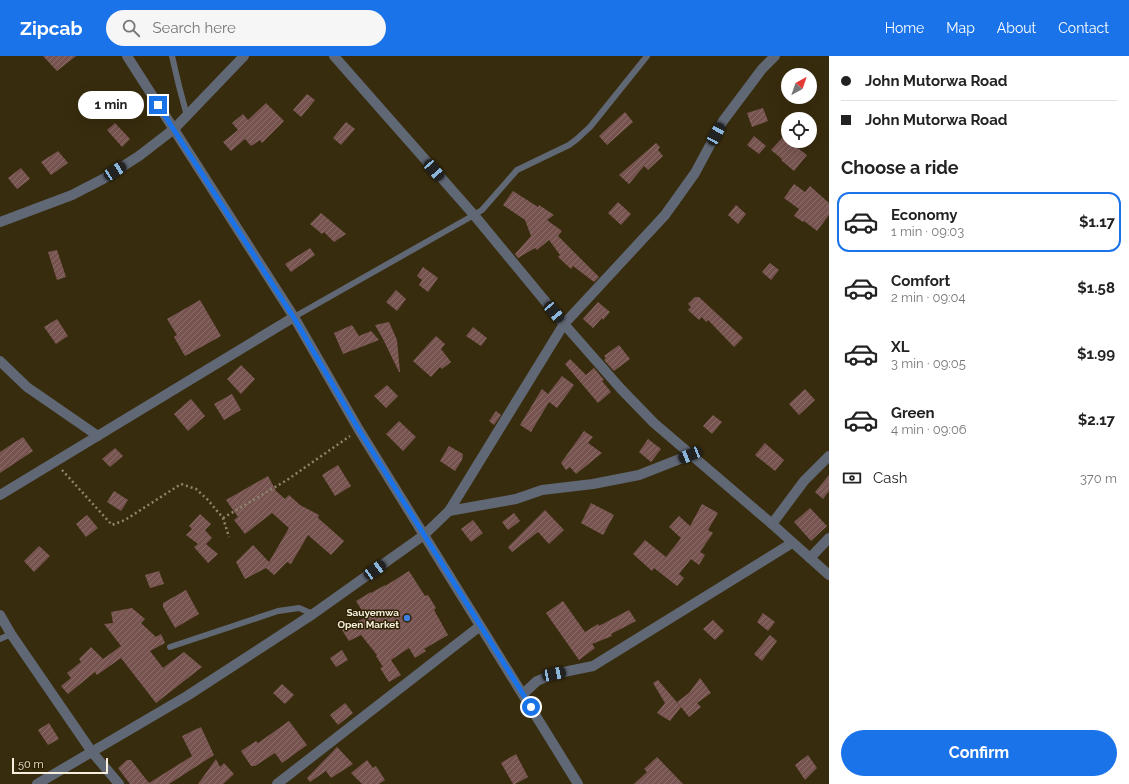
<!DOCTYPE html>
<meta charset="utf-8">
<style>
body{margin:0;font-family:Raleway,sans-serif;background:#f6f6f6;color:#222;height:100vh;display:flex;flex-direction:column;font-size:15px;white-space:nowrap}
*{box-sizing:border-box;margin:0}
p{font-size:13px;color:#767676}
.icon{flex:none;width:22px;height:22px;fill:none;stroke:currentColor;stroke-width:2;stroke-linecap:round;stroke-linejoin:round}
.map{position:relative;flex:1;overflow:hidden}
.panel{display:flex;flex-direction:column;background:#fff;width:300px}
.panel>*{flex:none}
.hud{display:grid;align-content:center;height:88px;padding:0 12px;background:#fff}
.needle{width:26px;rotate:40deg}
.buttons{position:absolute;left:781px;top:12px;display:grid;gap:8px}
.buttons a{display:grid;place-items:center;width:36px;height:36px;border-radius:50%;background:#fff;box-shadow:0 4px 16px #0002;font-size:20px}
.scale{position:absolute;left:12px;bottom:10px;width:96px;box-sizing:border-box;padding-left:4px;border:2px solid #f6efde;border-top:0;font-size:11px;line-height:14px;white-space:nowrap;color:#f6efde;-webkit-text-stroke:3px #2e2204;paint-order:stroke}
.end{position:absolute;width:18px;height:18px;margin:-9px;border:5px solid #1a73e8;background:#fff;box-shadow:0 0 0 2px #fff}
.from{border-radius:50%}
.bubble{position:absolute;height:28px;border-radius:14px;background:#fff;box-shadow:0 4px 16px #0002;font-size:13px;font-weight:700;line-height:28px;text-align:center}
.car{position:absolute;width:12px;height:24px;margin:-12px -6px;border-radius:5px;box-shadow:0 0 3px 1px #0007;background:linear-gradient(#222 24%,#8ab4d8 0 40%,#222 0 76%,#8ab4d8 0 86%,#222 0)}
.hud b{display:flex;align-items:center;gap:14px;height:38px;font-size:15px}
.hud b+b{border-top:1px solid #e0e0e0}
.hud i{width:10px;height:10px;background:#222}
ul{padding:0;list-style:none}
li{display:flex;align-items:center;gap:12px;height:60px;margin:0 8px 6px;padding:0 4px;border:2px solid transparent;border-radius:12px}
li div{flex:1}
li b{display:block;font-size:15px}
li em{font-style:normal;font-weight:700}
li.active{border-color:#1a73e8}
li>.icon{width:36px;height:36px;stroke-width:1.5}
h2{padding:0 12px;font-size:18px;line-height:48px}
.pay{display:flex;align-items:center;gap:10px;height:44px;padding:0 12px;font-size:15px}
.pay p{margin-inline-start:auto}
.primary-button{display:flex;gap:8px;margin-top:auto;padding:8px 12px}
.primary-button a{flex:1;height:46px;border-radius:24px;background:#1a73e8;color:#fff;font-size:16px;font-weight:700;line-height:46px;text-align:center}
header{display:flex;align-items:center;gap:24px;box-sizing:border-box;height:56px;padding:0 20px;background:#1a73e8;color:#fff}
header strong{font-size:19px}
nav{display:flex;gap:22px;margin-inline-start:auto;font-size:14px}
.search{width:280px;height:36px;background:#f6f6f6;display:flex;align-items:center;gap:10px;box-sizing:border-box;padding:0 14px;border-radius:22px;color:#767676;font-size:15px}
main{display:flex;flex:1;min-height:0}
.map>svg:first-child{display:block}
.building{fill:url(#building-hatch)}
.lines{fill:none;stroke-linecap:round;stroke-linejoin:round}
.path{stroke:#8f866e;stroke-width:2.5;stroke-dasharray:2 3;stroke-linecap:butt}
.service{stroke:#616875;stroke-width:6}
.minor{stroke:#616875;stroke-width:10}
.tertiary{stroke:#616875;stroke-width:10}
.route{stroke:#1a73e8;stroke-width:5}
.shop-dot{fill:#3f7fe0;stroke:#2e2204;stroke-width:1.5}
.labels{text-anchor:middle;stroke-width:3;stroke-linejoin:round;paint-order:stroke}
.poi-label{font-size:10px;font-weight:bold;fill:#f6efde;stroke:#2e2204;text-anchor:end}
</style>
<header>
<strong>Zipcab</strong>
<div class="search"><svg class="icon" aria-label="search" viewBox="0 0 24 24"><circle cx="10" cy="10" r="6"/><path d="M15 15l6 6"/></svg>Search here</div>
<nav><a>Home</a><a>Map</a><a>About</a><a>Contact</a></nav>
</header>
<main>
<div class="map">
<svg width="829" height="728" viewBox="0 0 829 728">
<defs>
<pattern id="building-hatch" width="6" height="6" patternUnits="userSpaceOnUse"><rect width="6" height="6" fill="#775450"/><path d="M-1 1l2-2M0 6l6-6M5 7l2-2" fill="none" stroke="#8b6d69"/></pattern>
</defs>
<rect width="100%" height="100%" fill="#382c0e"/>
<g class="building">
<polygon points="43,0 76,0 57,15"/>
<polygon points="307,38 315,44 301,61 293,54"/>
<polygon points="266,47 284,65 262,87 260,84 251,90 245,83 231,95 223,86 238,74 232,67 243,58 248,64"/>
<polygon points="763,52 768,65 752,71 747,57"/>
<polygon points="625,56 633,66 607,89 599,80"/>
<polygon points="346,66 355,73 341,89 333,82"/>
<polygon points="115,67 130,83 122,91 107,74"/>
<polygon points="754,80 766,90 759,98 747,89"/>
<polygon points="783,81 807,99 794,115 781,104 782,103 771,94"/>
<polygon points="656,87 660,91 658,94 663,100 648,114 644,110 629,128 619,119"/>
<polygon points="58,95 68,107 51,119 41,106"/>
<polygon points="21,112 30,123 17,133 8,122"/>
<polygon points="794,128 805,136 810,130 829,147 829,159 817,175 804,165 803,166 794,160 799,153 784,142"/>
<polygon points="513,135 538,151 539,149 554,159 547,164 562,175 558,180 599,221 594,226 573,210 571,213 558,201 560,199 549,184 537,194 535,192 518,202 515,198 531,180 525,164 503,149"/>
<polygon points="618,146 631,158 621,169 608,157"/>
<polygon points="736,149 746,158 738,168 728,159"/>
<polygon points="321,157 346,178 334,186 324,176 322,178 310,168"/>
<polygon points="310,192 315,199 291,216 285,208"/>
<polygon points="57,194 66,221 57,224 48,196"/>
<polygon points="770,207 779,214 771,224 762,216"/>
<polygon points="423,211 438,222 428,236 419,229 422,224 417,220"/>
<polygon points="396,234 406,243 397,255 386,246"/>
<polygon points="695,241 699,241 743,282 734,291 708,264 706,266 702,261 699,264 688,254 691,251 688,248"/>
<polygon points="200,244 221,280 185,300 174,281 177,279 167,263"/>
<polygon points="598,246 610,256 603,264 602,262 593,272 583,263"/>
<polygon points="57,263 68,280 56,288 44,271"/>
<polygon points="389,266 397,284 400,316 399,316 383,283 375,269"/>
<polygon points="352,269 359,280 371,275 379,284 343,298 334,277"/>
<polygon points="473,271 487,282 481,290 466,280"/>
<polygon points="436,280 445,288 441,293 451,306 442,313 440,311 431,321 413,305"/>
<polygon points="619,289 630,303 614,315 604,304 606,302 604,300"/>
<polygon points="570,303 586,319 594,312 604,324 602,325 611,336 598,347 565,308"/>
<polygon points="241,309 255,323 241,338 227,323"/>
<polygon points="562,320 574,329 557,352 549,346 531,376 520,369 542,333 548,338"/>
<polygon points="387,329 398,340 386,352 374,340"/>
<polygon points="805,333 815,344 799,359 789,348"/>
<polygon points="232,338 241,354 224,364 214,348"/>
<polygon points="191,343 205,360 188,375 174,358"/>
<polygon points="496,355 501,359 494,369 489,365"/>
<polygon points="713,359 722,366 712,378 703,370"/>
<polygon points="399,365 416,381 403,395 386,378"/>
<polygon points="584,375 593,381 588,387 602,397 576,418 570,411 566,414 561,407"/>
<polygon points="23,381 33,395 0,417 0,396"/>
<polygon points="648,383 661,393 651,406 639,396"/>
<polygon points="765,387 784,404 775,415 755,399"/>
<polygon points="449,390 463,398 462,404 455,415 440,405"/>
<polygon points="115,392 123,400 110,411 102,403"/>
<polygon points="338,409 351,430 335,440 322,419"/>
<polygon points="829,419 829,435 823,443 815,436"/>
<polygon points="268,420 276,435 285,443 289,439 300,449 319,459 318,462 344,485 331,499 308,479 291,508 287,506 274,519 266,512 245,523 236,506 253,489 269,506 289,472 272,457 245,478 234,464 238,461 226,444"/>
<polygon points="114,435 128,444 121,455 107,446"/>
<polygon points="591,447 614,459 603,479 581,467"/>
<polygon points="702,448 718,457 708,474 713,477 700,496 705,499 699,509 691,503 679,518 684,522 677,530 654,512 652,515 633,498 645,484 666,501 681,482 669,471 679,460 690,470"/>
<polygon points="810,452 827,470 811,485 794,466"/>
<polygon points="545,454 564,474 549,488 538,476 512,496 508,491"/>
<polygon points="514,457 520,465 508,474 502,466"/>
<polygon points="200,458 211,468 205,474 212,482 206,488 218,498 208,507 194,491 198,488 186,479 192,473 189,470"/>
<polygon points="87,459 98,472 86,481 76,468"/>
<polygon points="473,464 483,477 471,486 461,473"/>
<polygon points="39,490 50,500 34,516 24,505"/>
<polygon points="159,515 164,528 150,532 145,519"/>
<polygon points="409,515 425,540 428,539 436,552 434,554 448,579 424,593 426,595 415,602 409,592 391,604 401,619 389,626 380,612 383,611 376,600 377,599 361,579 349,585 342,574 366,561 356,545 371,536 371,537 385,529 385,530"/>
<polygon points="186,534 199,558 175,572 163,551 163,547"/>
<polygon points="563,545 585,576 598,568 599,570 629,554 636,565 611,578 612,580 592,588 595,592 579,604 546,557"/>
<polygon points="132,552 145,563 141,567 156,581 161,578 165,587 150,595 163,612 184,596 202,611 156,647 121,602 97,619 95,616 90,620 68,638 61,630 71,622 67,617 81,606 79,603 91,591 103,603 121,590 104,568 113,567 111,556"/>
<polygon points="763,557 775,566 768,575 757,566"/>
<polygon points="713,564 724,575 715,584 703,573"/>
<polygon points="770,579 777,585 762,605 754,598"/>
<polygon points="342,594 348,604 336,611 330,602"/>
<polygon points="700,622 711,637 697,647 701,651 689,661 677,646 689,637"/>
<polygon points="658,624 681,651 670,665 657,657 665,647 653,627"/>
<polygon points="282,628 294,639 285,648 273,637"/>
<polygon points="345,647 353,657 338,669 330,659"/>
<polygon points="289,665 307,689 282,707 275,697 255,710 251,710 241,695 256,685 258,687"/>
<polygon points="49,667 59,683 48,689 38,674"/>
<polygon points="201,671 214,699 169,728 130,728 118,712 127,704 131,704 149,727 192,700 182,680"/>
<polygon points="337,691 353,708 331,722 326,715 310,726 307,722"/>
<polygon points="516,698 528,721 515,728 513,728 501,707"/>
<polygon points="808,699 817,712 805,724 795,709"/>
<polygon points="657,701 683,728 634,728 647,716 644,713"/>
<polygon points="216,703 220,711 224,707 234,718 223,728 198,728"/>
<polygon points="367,704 373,712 376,710 385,724 379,728 362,728 351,717"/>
</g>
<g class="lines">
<g class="path">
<polyline points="62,414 112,469 125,464 181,428 196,433 208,444 223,462 229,481"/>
<polyline points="223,462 287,424 350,380"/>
</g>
<g class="service">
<polyline points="172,0 179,30 187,60"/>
<polyline points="294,261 474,159 482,154 517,114 569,89 577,83 590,71 647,0"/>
<polyline points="0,583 11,578"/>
<polyline points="170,591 278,555 299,552 313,558"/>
</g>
<g class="minor">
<polyline points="334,0 474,159 564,268 621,333 654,367 772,468 829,519"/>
<polyline points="0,166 72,139 103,123 139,100 174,73 244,0"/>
<polyline points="0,305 27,331 98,380"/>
<polyline points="0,439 294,261"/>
<polyline points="449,455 516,443 542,434 593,428 639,419 690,399"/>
<polyline points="772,468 804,425 829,400"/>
<polyline points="810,502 829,482"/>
<polyline points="0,559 11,578 92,696 119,728"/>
<polyline points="523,638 537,625 554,618 593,610 792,487"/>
<polyline points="37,728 187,640 313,558 424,479 449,455 564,268 665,159 695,117 723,65 762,13 775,0"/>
<polyline points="277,728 480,570"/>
</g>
<polyline class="tertiary" points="127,0 294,261 359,374 578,728"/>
</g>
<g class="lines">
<polyline class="route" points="158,49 294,262 359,374 531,651"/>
</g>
<circle class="shop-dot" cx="407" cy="562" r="4"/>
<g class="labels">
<g class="poi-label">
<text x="399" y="560">Sauyemwa<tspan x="399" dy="12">Open Market</tspan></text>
</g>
</g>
</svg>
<div class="buttons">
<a><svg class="needle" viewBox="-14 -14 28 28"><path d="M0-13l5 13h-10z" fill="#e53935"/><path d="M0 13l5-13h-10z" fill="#767676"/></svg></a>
<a><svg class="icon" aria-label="locate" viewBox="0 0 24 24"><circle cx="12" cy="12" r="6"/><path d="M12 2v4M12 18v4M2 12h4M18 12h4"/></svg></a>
</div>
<div class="scale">50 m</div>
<i class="end from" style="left:531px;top:651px"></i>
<i class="end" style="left:158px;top:49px"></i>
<div class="bubble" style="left:78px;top:35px;width:66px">1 min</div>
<i class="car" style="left:716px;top:78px;rotate:28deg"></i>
<i class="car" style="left:434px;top:114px;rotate:139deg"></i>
<i class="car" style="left:115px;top:115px;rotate:57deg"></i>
<i class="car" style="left:554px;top:256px;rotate:140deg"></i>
<i class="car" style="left:690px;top:399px;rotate:248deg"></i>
<i class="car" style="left:375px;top:514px;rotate:54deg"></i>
<i class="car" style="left:554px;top:618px;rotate:79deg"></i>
</div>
<section class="panel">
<div class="hud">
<b><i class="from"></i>John Mutorwa Road</b>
<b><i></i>John Mutorwa Road</b>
</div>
<h2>Choose a ride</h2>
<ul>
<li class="active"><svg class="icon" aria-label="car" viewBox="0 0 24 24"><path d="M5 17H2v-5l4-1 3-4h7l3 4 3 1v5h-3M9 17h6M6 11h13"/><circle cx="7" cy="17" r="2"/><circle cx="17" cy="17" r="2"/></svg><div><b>Economy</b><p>1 min · 09:03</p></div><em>$1.17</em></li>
<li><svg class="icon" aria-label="car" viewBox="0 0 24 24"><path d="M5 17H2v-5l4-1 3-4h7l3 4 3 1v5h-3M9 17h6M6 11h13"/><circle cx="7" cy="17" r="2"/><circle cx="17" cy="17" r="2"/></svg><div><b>Comfort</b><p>2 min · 09:04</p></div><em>$1.58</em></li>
<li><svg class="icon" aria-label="car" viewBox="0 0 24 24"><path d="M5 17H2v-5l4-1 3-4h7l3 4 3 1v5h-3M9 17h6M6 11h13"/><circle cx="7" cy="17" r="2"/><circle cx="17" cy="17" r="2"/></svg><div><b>XL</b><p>3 min · 09:05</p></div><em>$1.99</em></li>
<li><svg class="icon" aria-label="car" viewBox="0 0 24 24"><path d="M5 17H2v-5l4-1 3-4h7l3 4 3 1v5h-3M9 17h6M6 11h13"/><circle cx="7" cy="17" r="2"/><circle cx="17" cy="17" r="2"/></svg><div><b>Green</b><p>4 min · 09:06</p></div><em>$2.17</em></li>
</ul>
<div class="pay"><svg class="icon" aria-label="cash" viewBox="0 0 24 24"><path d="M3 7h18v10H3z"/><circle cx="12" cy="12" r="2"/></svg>Cash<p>370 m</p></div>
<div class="primary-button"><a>Confirm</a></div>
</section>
</main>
